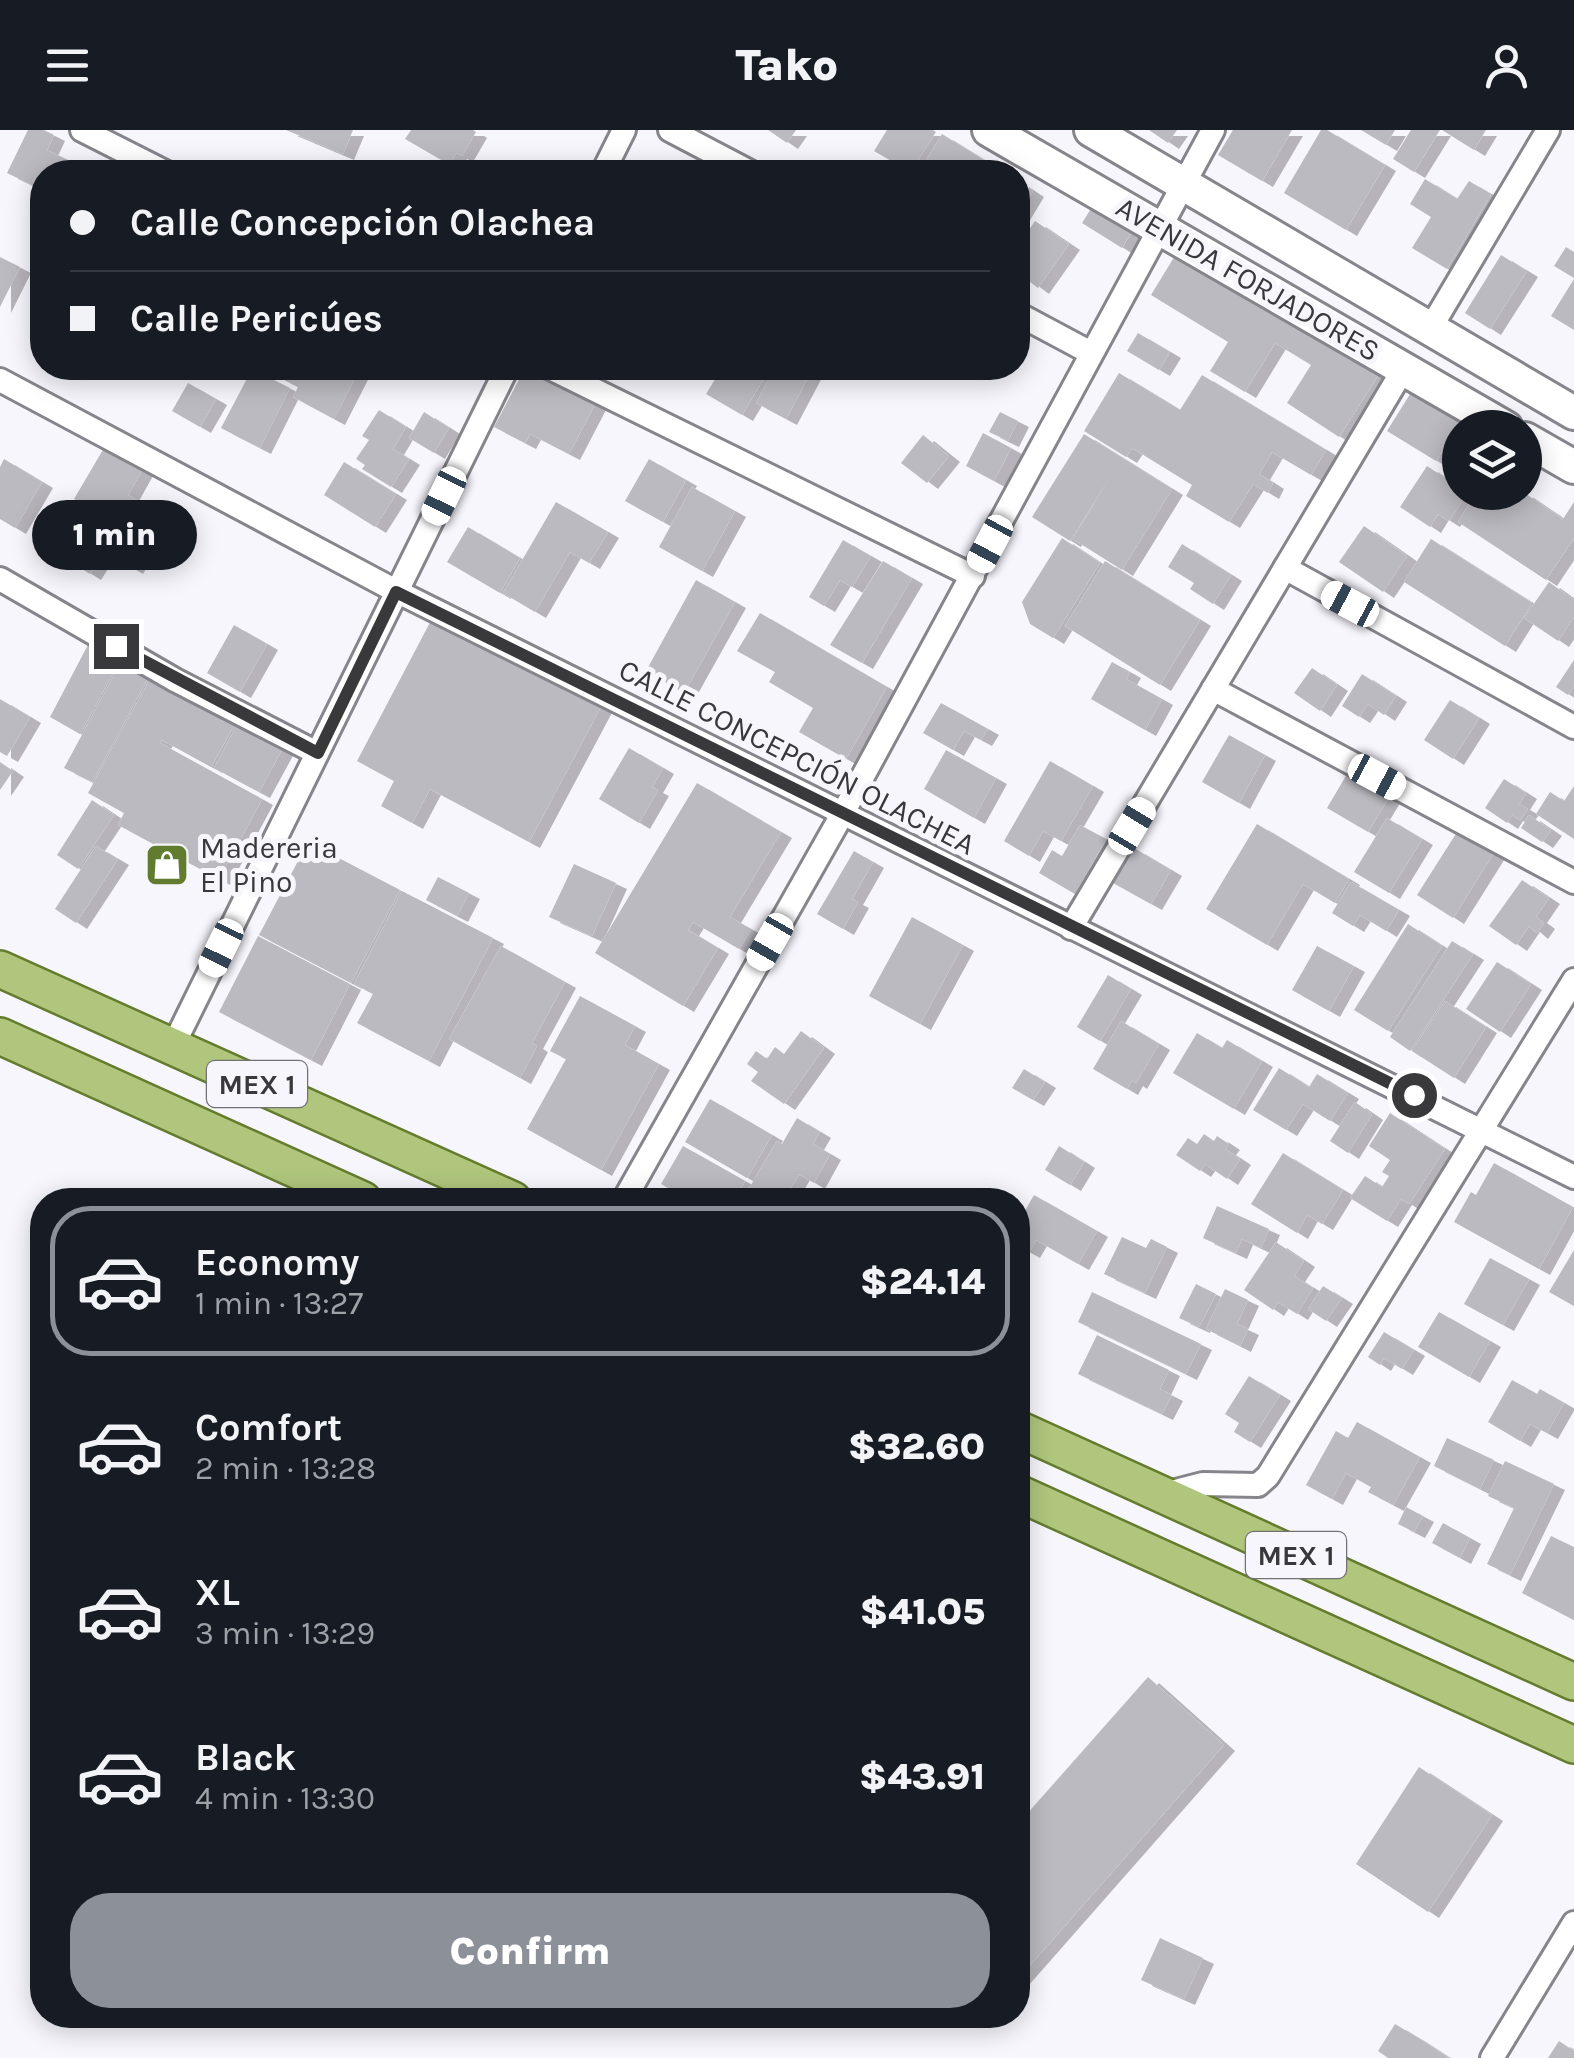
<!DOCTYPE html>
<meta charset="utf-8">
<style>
body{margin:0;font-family:Karla,sans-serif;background:#242831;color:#f1f3f6;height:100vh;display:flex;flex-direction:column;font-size:38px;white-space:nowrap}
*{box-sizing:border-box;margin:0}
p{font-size:32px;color:#9ea1a6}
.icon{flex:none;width:55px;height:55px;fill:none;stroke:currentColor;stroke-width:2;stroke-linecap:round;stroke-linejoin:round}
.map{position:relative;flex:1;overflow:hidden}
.panel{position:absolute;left:30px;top:1058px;width:1000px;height:840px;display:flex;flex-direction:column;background:#171b24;border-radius:40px;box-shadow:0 5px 25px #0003}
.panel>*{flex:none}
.guide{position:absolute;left:30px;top:30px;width:1000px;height:220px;border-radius:40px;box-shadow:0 5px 25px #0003;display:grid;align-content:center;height:220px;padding:0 40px;background:#171b24}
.controls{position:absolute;left:1442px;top:280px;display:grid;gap:20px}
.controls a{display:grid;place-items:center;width:100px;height:100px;border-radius:50%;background:#171b24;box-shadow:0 5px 25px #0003;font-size:50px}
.end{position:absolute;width:45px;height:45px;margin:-22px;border:12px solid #39393b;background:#fff;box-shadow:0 0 0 5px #fff}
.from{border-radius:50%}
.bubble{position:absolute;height:70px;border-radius:35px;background:#171b24;box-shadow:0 5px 25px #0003;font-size:32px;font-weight:800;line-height:70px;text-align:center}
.car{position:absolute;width:30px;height:60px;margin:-30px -15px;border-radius:12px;box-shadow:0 0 8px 2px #0007;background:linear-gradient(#fff 24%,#345 0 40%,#fff 0 76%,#345 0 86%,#fff 0)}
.guide b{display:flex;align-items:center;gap:35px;height:95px;font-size:38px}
.guide b+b{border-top:2px solid #363941}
.guide i{width:25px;height:25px;background:#f1f3f6}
ul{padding:18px 0 0;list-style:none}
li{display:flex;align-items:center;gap:30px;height:150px;margin:0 20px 15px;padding:0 20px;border:5px solid transparent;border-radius:40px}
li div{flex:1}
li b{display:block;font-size:38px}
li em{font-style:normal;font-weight:800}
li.current{border-color:#8c9099}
li>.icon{width:90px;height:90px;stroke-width:1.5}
.button{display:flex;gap:20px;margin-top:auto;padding:20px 40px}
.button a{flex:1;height:115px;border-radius:40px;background:#8c9099;color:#fff;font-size:40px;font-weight:800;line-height:115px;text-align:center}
header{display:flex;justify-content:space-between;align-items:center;height:130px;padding:0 40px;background:#171b24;font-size:45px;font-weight:800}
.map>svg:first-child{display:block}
.building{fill:#bbbac0;filter:url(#shadow)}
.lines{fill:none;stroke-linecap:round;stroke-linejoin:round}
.minor-casing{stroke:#86858b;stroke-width:28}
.secondary-casing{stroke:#86858b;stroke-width:38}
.primary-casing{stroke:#637c2d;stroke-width:40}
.minor{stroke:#fff;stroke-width:22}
.secondary{stroke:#fff;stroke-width:32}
.primary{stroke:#afc67c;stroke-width:35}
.route{stroke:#39393b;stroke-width:12}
.labels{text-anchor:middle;stroke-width:10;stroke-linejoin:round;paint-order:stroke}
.shield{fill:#f8f6fd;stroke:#727275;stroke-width:2.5}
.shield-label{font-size:28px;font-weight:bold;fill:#39393b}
.street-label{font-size:30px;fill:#39393b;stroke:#f8f6fd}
.poi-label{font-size:30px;fill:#39393b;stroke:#f8f6fd;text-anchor:start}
</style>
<header><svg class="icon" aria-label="menu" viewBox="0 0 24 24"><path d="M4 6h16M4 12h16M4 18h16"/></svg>Tako<svg class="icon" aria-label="person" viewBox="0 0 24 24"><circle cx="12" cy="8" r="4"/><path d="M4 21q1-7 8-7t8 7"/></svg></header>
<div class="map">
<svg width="1574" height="1928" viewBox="0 0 1574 1928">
<defs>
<filter id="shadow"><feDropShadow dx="11" dy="6" stdDeviation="0" flood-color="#0004"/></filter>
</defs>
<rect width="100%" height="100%" fill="#f8f6fd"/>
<g class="building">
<polygon points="28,0 44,0 54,5 47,20 79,35 75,42 42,42 42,60 7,43"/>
<polygon points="286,0 353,0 343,24"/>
<polygon points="411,0 473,0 476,2 462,26 456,23 450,35 405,9"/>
<polygon points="768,0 796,0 787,13"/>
<polygon points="887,0 933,0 936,2 910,42 874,21"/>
<polygon points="1149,0 1177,0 1168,13"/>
<polygon points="1233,0 1292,0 1262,51 1218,25"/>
<polygon points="1321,0 1327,0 1385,35 1346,100 1284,63"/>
<polygon points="1361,0 1395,0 1386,15"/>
<polygon points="1411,0 1440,0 1414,42 1393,29"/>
<polygon points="1442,0 1486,0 1474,20"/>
<polygon points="942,4 987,32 980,42 939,42 924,34"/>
<polygon points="1425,49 1457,69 1469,51 1491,64 1447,139 1412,118 1431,87 1410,74"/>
<polygon points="1018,51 1033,61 1018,86"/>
<polygon points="1097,69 1136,94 1122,118 1082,93"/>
<polygon points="1035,91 1069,114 1038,158 1018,143 1018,116"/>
<polygon points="1566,117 1574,122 1574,148 1554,136"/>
<polygon points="1179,119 1381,241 1339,307 1287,273 1311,235 1275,213 1245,262 1210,241 1228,212 1151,165"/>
<polygon points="1501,125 1527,141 1490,199 1465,183"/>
<polygon points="0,127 20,137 0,177"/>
<polygon points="1574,149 1574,200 1551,186"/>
<polygon points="1138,203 1170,222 1159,240 1127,221"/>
<polygon points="276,238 360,238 334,289 293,267 298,257 273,244"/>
<polygon points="525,238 595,274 569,324 530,304 525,313 494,297"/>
<polygon points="722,238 770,238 742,285 706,264"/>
<polygon points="775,238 813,238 786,289 756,273"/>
<polygon points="252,239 290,258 260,318 221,298"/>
<polygon points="1119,243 1180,280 1202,245 1326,320 1311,345 1272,322 1259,344 1273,353 1268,363 1253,354 1229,392 1186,366 1192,355 1132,318 1126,327 1084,301"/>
<polygon points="188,253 216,269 200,297 172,281"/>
<polygon points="1412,261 1461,292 1436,331 1387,301"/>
<polygon points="379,280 406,297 393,319 409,329 391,357 362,339 365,335 356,329 369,310 362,306"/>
<polygon points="424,282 449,298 434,323 409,308"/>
<polygon points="1000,282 1018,291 1008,311 989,302"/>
<polygon points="983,303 1011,318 994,351 966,336"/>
<polygon points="1084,304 1172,359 1122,440 1073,409 1111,345 1070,411 1032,387"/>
<polygon points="923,305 949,326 927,353 901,333"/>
<polygon points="104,318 142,340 128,365 163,386 132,438 106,423 121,396 74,369"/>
<polygon points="4,329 42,352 15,398 0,389 0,337"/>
<polygon points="649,329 686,350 663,392 625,371"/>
<polygon points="344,332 396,364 375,397 324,365"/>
<polygon points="1427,336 1460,358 1460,362 1468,362 1449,391 1438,384 1430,397 1400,377"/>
<polygon points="692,357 735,381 702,441 659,417"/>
<polygon points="1477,362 1523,362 1563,389 1574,372 1574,408 1546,450 1458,392"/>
<polygon points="556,372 608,402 589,433 570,422 535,482 503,463"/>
<polygon points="77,379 116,403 90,444 52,420"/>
<polygon points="1364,396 1407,426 1383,462 1339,432"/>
<polygon points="468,397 520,428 500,463 447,432"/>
<polygon points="1062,408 1100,433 1053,508 1030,494 1022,472"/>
<polygon points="1431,409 1532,473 1505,516 1404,452"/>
<polygon points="843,410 871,426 852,457 840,450 824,476 809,467"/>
<polygon points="1182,414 1231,445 1213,474 1190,459 1194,453 1168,437"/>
<polygon points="883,431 912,448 862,533 830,515"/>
<polygon points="1105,431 1200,490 1160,555 1065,496"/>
<polygon points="696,450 735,472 684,563 646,541"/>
<polygon points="1549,452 1574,470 1574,487 1558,511 1524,488"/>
<polygon points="435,483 603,573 529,712 430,659 412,693 381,676 394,651 357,631"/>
<polygon points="760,483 887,557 846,629 799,602 813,578 769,552 775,542 737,521"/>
<polygon points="234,495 267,514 240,562 207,543"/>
<polygon points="89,513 120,530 80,604 50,587"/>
<polygon points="1574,530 1574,556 1568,565 1556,557"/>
<polygon points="122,531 149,546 92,652 64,638"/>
<polygon points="1112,532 1130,542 1126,549 1162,569 1145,600 1091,569"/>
<polygon points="1312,538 1337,555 1320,581 1294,563"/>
<polygon points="1362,544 1396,566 1384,585 1368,574 1359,587 1342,576"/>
<polygon points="151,547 236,592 211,637 162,610 160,613 262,669 219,749 118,695 124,683 88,663"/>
<polygon points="0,569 30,587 7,626 0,622"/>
<polygon points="1450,570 1479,588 1453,629 1424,610"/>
<polygon points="941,573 988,599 981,610 964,601 953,620 923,603"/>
<polygon points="238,593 283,618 259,662 214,638"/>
<polygon points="1229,605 1265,625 1239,673 1202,652"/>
<polygon points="629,618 663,638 652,657 658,660 639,693 599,669"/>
<polygon points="946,620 996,648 974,688 924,659"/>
<polygon points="1050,631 1093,656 1061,711 1043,701 1029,726 1004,711"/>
<polygon points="0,632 13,641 0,660"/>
<polygon points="1350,639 1391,664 1368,702 1327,678"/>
<polygon points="1504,649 1526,663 1519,674 1528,679 1520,690 1512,685 1507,693 1485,678"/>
<polygon points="697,653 781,702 730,787 751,799 739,819 693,792 688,800 718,818 683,876 595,823"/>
<polygon points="1574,656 1574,709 1536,684 1550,662 1564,671"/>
<polygon points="92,670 114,685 78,739 57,725"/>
<polygon points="1529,685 1551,700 1542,712 1521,698"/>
<polygon points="1387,688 1422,709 1389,763 1354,742"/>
<polygon points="1257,694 1349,749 1335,773 1303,754 1267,815 1206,779"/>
<polygon points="1080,695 1106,709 1075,764 1039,743 1052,720 1062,726"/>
<polygon points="1459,699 1495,721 1453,788 1417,765"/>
<polygon points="308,712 400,760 351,853 259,805"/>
<polygon points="96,716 118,729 76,793 55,779"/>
<polygon points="1134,718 1171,740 1151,774 1113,753"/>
<polygon points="854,721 873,732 852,769 858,772 843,799 817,784"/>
<polygon points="574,734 616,753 592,806 549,787"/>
<polygon points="438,747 469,763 457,786 426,770"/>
<polygon points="1522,750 1549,768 1536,787 1544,793 1537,803 1529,796 1516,815 1489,796"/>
<polygon points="1351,752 1399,780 1386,801 1360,785 1353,796 1332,783"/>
<polygon points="402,761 493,808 429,931 357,893 373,864 354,854"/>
<polygon points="912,787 963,815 920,894 869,866"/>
<polygon points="1408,794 1442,816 1388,901 1354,880"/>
<polygon points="258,806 350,854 311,930 219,882"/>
<polygon points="1452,811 1473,824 1410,921 1390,907"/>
<polygon points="501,816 565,852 532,913 537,916 520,948 449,909"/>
<polygon points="1317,816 1354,836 1329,881 1292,860"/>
<polygon points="1497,832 1531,854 1500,902 1466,879"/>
<polygon points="1108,845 1131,859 1100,911 1077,897"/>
<polygon points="580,866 635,896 625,915 659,934 601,1040 527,999 566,929 550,921"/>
<polygon points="1445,871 1486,897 1454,948 1412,921"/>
<polygon points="1121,891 1159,914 1136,953 1132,950 1127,959 1093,939"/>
<polygon points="801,901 824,918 784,974 751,951 758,942 747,934 756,921 767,929 775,917 784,924"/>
<polygon points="1197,903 1222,918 1227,910 1262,931 1234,979 1173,943"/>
<polygon points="1279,938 1309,957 1317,944 1348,963 1330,991 1303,974 1286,1000 1253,980"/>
<polygon points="1024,939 1045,952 1033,970 1012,958"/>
<polygon points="710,969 772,1005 747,1048 685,1012"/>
<polygon points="1355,972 1372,984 1348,1023 1330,1011"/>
<polygon points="1390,983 1445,1019 1409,1074 1401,1069 1387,1091 1350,1068 1365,1046 1382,1057 1389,1046 1382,1042 1390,1030 1369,1016"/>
<polygon points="797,988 820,1002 813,1014 830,1024 814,1053 799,1044 784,1070 742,1070 777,1011 782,1014"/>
<polygon points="1204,1004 1214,1011 1217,1006 1229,1014 1225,1019 1240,1029 1227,1049 1205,1034 1200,1041 1176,1025 1188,1008 1197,1014"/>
<polygon points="683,1016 745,1051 734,1070 689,1070 661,1054"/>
<polygon points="1059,1016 1084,1032 1070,1055 1045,1040"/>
<polygon points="1283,1023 1343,1060 1322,1094 1307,1085 1297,1103 1251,1074"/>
<polygon points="1494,1033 1573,1077 1539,1139 1454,1092 1471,1062 1476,1065"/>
<polygon points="1034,1065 1097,1101 1078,1134 1036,1110 1029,1122 1018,1116 1018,1093"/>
<polygon points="1217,1076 1269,1099 1261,1118 1242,1109 1236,1123 1203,1108"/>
<polygon points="1122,1107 1146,1118 1151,1109 1167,1117 1145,1163 1104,1144"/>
<polygon points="1276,1112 1304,1131 1294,1146 1313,1158 1297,1184 1278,1172 1273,1180 1244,1160"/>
<polygon points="1574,1120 1574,1176 1549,1162"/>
<polygon points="1490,1128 1529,1149 1503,1195 1464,1174"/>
<polygon points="1196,1154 1216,1164 1199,1197 1179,1188"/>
<polygon points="1323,1156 1342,1168 1326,1191 1308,1179"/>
<polygon points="1225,1159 1248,1170 1237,1194 1248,1199 1240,1216 1206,1199"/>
<polygon points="1092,1162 1201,1214 1186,1244 1078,1192"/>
<polygon points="1439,1182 1490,1211 1469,1247 1418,1217"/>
<polygon points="1384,1202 1414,1220 1402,1239 1384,1228 1380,1235 1368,1227"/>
<polygon points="1097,1205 1169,1240 1160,1259 1172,1265 1162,1284 1078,1244"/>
<polygon points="1249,1246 1280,1265 1250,1312 1234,1302 1239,1293 1225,1284"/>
<polygon points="1512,1250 1537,1264 1540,1259 1564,1273 1547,1303 1530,1294 1520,1311 1488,1292"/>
<polygon points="1357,1292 1420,1327 1393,1375 1368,1362 1371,1357 1346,1343 1332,1369 1306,1355 1336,1301 1348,1308"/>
<polygon points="1447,1308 1494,1330 1480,1359 1434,1336"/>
<polygon points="1505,1331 1554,1354 1510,1445 1487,1434 1514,1378 1488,1366"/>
<polygon points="1406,1377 1423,1386 1414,1402 1398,1394"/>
<polygon points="1443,1393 1470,1408 1460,1428 1432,1413"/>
<polygon points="1551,1406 1574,1417 1574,1490 1522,1463"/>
<polygon points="1148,1547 1224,1615 1018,1849 1018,1694"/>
<polygon points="1419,1637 1492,1685 1428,1782 1356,1734"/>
<polygon points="1160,1808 1203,1828 1184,1869 1141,1850"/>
<polygon points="1395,1894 1415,1906 1449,1928 1388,1928 1378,1921"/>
<polygon points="1559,1911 1574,1921 1574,1928 1548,1928"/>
</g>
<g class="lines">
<defs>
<g id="minor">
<polyline points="82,0 165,42"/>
<polyline points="670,0 750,42"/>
<polyline points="603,42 624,0"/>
<polyline points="1018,184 1091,223"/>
<polyline points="1430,199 1548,0"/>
<polyline points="550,238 973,446"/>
<polyline points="0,250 396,461 1574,1047"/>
<polyline points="1285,438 1574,597"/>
<polyline points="0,449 175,550 317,623"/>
<polyline points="1213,559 1574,752"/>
<polyline points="1071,798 1404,238"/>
<polyline points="173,916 507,238"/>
<polyline points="624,1070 843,683 1213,0"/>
<polyline points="1164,1364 1203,1354 1258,1355 1268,1346 1574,850"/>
<polyline points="1492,1928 1574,1793"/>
</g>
<g id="secondary">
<polyline points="989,0 1506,298"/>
<polyline points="1091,0 1574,283"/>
<polyline points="1525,309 1574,337"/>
</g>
<g id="primary">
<polyline points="0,839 513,1070"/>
<polyline points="0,906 363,1070"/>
<polyline points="1018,1299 1574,1552"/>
<polyline points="1018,1363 1574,1615"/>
</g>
</defs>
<use href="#minor" class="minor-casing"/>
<use href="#secondary" class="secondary-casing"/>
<use href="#primary" class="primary-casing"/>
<use href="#minor" class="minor"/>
<use href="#secondary" class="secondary"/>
<use href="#primary" class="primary"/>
</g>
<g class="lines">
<polyline class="route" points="116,516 318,623 396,462 1414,965"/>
</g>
<defs>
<symbol id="shop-square" viewBox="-11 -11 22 22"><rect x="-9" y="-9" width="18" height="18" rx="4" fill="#617c2f" stroke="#f8f6fd"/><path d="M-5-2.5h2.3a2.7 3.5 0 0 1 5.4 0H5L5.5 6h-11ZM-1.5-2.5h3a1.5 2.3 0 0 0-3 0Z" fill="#fff"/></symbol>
</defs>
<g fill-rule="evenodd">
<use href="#shop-square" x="142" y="710" width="50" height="50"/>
</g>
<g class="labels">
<g class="shield">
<rect x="207" y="931" width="100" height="46" rx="8"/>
<rect x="1246" y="1402" width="100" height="46" rx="8"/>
</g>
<g class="shield-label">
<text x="257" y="964">MEX 1</text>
<text x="1296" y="1435">MEX 1</text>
</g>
<g class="street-label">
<text transform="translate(1248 149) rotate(30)" y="10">AVENIDA FORJADORES</text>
<text transform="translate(797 627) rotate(27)" y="10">CALLE CONCEPCIÓN OLACHEA</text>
</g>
<g class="poi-label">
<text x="200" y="728">Madereria<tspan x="200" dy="34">El Pino</tspan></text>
</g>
</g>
</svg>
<div class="controls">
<a><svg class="icon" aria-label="layers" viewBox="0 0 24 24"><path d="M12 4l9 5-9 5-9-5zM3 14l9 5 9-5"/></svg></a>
</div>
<i class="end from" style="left:1414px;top:965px"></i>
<i class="end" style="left:116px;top:516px"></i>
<div class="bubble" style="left:32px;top:370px;width:165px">1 min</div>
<i class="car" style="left:444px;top:366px;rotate:206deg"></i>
<i class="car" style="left:990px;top:414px;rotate:208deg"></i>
<i class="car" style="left:1350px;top:474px;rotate:298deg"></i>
<i class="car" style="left:1377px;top:647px;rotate:118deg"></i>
<i class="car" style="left:1132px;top:696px;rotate:31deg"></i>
<i class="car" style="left:770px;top:812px;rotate:210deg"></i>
<i class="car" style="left:221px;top:818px;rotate:206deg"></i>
<div class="guide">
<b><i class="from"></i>Calle Concepción Olachea</b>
<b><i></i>Calle Pericúes</b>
</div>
<section class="panel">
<ul>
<li class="current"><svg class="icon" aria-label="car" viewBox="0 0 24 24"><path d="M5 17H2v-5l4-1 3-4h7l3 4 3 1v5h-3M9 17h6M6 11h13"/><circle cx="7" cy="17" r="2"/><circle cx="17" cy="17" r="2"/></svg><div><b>Economy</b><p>1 min · 13:27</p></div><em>$24.14</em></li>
<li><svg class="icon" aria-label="car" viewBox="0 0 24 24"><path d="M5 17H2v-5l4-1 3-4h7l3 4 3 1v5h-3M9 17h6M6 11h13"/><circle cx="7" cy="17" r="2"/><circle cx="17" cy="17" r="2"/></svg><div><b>Comfort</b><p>2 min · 13:28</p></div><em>$32.60</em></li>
<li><svg class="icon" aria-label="car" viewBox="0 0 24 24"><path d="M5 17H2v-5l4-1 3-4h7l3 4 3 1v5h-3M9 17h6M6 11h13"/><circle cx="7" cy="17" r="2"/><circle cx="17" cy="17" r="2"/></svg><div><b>XL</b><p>3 min · 13:29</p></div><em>$41.05</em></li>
<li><svg class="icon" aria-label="car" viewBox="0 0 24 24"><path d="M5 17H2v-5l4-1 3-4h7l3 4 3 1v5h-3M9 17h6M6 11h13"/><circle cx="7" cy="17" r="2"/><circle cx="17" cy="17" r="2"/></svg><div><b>Black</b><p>4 min · 13:30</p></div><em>$43.91</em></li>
</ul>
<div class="button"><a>Confirm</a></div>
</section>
</div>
